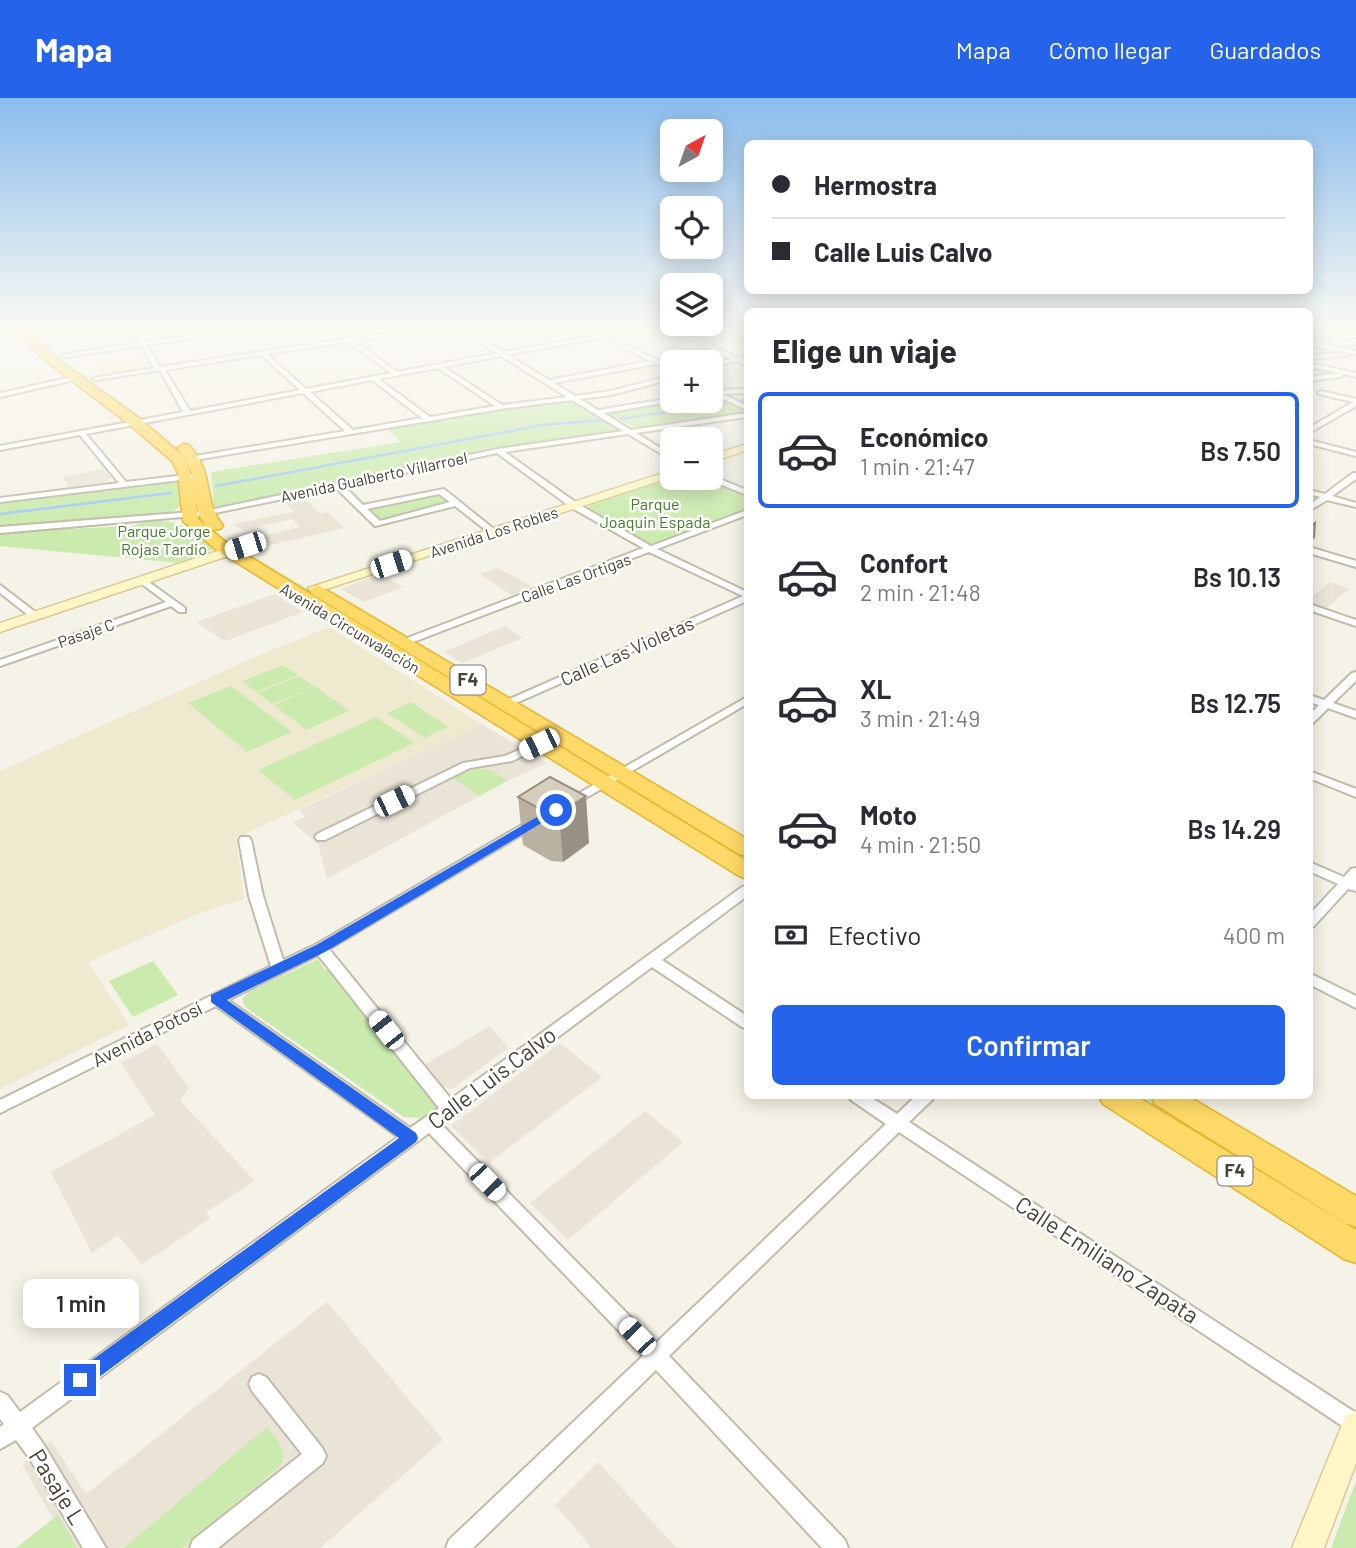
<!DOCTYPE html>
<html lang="es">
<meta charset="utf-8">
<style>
body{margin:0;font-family:Barlow,sans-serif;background:#f7f7f7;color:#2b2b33;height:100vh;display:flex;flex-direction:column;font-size:26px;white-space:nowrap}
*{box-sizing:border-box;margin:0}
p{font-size:23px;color:#7c7c81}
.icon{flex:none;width:38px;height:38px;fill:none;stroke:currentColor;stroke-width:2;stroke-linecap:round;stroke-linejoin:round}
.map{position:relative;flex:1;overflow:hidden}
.side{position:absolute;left:744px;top:210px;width:569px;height:791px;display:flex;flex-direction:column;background:#fff;border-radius:10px;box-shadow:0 4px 18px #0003}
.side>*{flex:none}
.banner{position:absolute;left:744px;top:42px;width:569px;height:154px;border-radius:10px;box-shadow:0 4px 18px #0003;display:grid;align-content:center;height:154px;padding:0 28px;background:#fff}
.needle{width:46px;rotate:40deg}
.buttons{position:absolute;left:660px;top:21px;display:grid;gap:14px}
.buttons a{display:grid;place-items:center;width:63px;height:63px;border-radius:10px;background:#fff;box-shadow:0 4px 18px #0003;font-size:35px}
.end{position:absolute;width:32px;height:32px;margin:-16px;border:9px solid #2563eb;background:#fff;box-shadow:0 0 0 4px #fff}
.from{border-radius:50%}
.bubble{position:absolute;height:49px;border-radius:10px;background:#fff;box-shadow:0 4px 18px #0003;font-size:23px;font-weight:600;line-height:49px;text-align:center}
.car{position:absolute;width:21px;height:42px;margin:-21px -10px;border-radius:9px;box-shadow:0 0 5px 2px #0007;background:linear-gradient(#fff 24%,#345 0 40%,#fff 0 76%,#345 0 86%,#fff 0)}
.banner b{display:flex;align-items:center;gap:24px;height:66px;font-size:26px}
.banner b+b{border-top:2px solid #e1e1e2}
.banner i{width:18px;height:18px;background:#2b2b33}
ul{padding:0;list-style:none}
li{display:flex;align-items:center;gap:21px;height:116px;margin:0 14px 10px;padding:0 14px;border:4px solid transparent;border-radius:10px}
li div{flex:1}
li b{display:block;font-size:26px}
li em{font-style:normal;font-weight:600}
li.current{border-color:#2563eb}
li>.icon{width:63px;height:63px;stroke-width:1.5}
h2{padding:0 28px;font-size:32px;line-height:84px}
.pay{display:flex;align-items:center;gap:18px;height:77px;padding:0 28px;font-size:26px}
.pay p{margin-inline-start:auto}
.cta{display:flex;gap:14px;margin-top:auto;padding:14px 28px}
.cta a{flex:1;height:80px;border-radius:10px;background:#2563eb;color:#fff;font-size:28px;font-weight:600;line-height:80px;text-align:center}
header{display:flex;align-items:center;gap:42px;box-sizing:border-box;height:98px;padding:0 35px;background:#2563eb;color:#fff}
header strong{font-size:33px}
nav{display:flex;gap:38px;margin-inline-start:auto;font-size:24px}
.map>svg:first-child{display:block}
.residential{fill:#e9e4d5}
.commercial{fill:#f8ebd1}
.education{fill:#efe9d0}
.green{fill:#caebad}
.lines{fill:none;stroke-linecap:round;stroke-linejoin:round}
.stream{stroke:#a0caf5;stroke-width:2.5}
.street-casing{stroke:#c1bba9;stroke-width:4}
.secondary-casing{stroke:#d8cb94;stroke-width:3}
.highway-casing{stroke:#e7b42e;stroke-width:3}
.street{fill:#fff;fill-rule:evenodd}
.secondary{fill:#fff6c7;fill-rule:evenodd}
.highway{fill:#ffda68;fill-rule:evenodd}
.wall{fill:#b9b2a2}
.shaded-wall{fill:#969184}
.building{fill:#d7cfbc;stroke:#969184;stroke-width:2}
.route{fill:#2563eb}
.labels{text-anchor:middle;stroke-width:5;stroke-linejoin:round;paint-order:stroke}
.far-street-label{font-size:16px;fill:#484335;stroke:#fff}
.far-park-label{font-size:16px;fill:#3e7e25;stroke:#fff}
.shield{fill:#fff;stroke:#7f7b72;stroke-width:2}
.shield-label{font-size:18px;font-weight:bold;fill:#484335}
.street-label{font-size:19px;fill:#484335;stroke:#fff}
.near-street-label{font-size:23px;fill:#484335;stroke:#fff}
</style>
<header>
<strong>Mapa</strong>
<nav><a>Mapa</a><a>Cómo llegar</a><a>Guardados</a></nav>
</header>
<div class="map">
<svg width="1356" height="1450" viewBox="0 0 1356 1450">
<rect width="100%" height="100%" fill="#f5f2e7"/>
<g class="residential">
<polygon points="103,371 111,380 102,385 69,389 62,379"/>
<polygon points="303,399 320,416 328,414 344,430 266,448 255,440 300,429 292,421 243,432 233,426 294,414 284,403"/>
<polygon points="498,470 534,490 513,498 480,476"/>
<polygon points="380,476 403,489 364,504 341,491"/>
<polygon points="1330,484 1349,491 1325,511 1309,505 1309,501"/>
<polygon points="275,496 303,514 225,543 196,524"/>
<polygon points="505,528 523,540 462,565 444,554"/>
<polygon points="481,626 547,665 507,683 327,781 318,746 293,725 306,718 299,712"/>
<polygon points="490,928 508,950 452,991 443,989 424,967"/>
<polygon points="560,945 602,979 489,1065 451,1028"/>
<polygon points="157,946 189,990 180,1003 255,1083 206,1114 210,1120 142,1167 118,1137 92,1155 51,1074 155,1017 121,965"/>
<polygon points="645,1013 683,1044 568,1142 530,1105"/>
<polygon points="327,1204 443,1342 320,1450 16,1450 53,1421 22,1366 37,1354 51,1343 86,1396"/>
<polygon points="598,1364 612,1380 677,1450 592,1450 555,1407"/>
</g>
<polygon class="commercial" points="146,259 150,269 147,271 105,276 90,266"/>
<polygon class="education" points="329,529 481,626 236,740 244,801 202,814 88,864 129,927 0,991 0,673 262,556"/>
<g class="green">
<polygon points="21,229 26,229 57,257 141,319 136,320 52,258"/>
<polygon points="714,297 747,314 635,330 605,314 674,303 710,303 711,298"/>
<polygon points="567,303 576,303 617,328 619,332 494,351 222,409 214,408 211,374 400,344 388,330 500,311"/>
<polygon points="672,378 705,380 747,398 747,410 654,446 646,444 587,410 592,404"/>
<polygon points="169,382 180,384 182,407 170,415 0,430 0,403"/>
<polygon points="439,394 451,404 383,423 379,423 367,411"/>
<path d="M146,422C174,421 193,429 213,450L208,455L178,465L0,448V434L133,428Z"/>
<polygon points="243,452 597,666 594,668 543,637 526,630 239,453"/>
<polygon points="283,567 298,577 256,594 242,583"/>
<polygon points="299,578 315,589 272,606 257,595"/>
<polygon points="231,588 292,634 247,654 188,605"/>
<polygon points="316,589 332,601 289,619 274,607"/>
<polygon points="333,601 349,613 306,632 290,619"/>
<polygon points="411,604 448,629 424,640 387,615"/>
<polygon points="376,619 414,645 295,702 258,672"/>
<polygon points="476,671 491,672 507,683 479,698 453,680"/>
<polygon points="318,861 324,871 337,877 439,1009 420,1020 404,1019 245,909 242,901 249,894"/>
<polygon points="153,863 178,897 133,919 109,883"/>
<polygon points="1131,998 1144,998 1339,1118 1356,1129 1356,1136"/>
<path d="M267,1329C276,1341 288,1352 281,1367L182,1450H124Z"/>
<polygon points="1356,1383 1356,1450 1331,1450"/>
<polygon points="58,1417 77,1450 16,1450 53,1421"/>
</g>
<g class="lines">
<g class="stream">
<polyline points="1337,249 1356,247"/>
<polyline points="1309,251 1323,250"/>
<polyline points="741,303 747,302"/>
<polyline points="620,321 728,305"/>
<polyline points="216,388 543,327 603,322"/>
<polyline points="0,416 171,395"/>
</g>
<defs>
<g id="street">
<path d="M131,229H137L145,244L247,229H263L147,247L160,269L344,241L328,229H335L351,240L428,229H443L355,243L397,274L497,255L455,229H462L503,254L598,237L585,229C594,229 600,235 608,235C623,234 636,229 651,229L610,238L672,270V274L656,266L554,285L575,298L611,293L672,277V281L611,297L580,301L598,312L672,300V303H675L604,315L631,332L747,315V319L636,335L672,357V362L628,336L505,354L578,406L651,448L747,412V417L657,451L747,494V503L507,609L503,608L502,606L503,604L743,498L649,454L408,546H402V542L643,450L572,410L497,355L344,388L363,407L444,391L495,432L496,434L492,437L455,408L375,428L336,390L205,417L0,435V429L205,413L498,351L623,333L572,302L501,311L195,362L191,360L195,358L345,333L303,295L86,336L126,384L194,376L198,378L197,380L0,404V400L119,385L80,337L0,352V348L183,314L160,272L96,282L93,280L154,270L142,248L65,259L62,257L140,244ZM603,239L650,263L549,282L508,257ZM348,244L391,275L306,291L267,256ZM261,257L300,292L190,313L165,272ZM501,258L567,299L502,307L444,269ZM438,270L495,308L430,319L379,281ZM372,282L422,320L353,332L310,294ZM439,396L450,404L380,423L367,411Z"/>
<polygon points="666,229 674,229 737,259 742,259 742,261 747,264 747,268 736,263 710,270 710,266 731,261"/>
<polygon points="1328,229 1335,229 1328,234 1342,237 1356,235 1356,239 1343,241 1330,248 1356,253 1356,257 1309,247 1309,243 1324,246 1336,240 1321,236 1321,234"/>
<polygon points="1345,255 1347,258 1309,261 1309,257"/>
<polygon points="1309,265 1356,275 1356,279 1344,276 1341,279 1309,283 1309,279 1339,275 1309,269"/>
<polygon points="77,278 79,279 79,281 0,299 0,295"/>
<polygon points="710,290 716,292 747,291 747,295 723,296 747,308 747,312 710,295"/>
<polygon points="1321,293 1356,301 1356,308 1309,335 1309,330 1353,304 1319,296 1318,295"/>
<polygon points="1309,342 1356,354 1356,358 1309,346"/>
<polygon points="1353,375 1356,375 1356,381 1332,398 1356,405 1356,409 1327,402 1309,413 1309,407 1320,399 1309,396 1309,392 1325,396"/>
<polygon points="710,377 747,392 747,397 707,381 710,380"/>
<polygon points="1309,449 1356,463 1356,469 1309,455"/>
<polygon points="142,479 185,510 185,514 179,514 171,508 0,568 0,562 166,504 139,484 137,482"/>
<polygon points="0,487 38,516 38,520 32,520 0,495"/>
<polygon points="1309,506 1356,522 1356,528 1309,512"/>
<polygon points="1356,574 1356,583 1333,605 1356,613 1356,620 1328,610 1313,625 1309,626 1309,617 1319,607 1309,604 1309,597 1324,602 1352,575"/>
<polygon points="747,599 747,606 572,708 564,708 562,705"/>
<polygon points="539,643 543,644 545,646 543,648 512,663 470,670 325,742 317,742 315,739 317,736 463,665 505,658"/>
<polygon points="1309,673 1356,691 1356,699 1309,680"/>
<path d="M534,720L538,721L540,724L538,727L329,851L451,1001L742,789L747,788V798L662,862L747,918V931L742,929L652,869L441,1026L656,1245L886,1026L851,1002L849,998H869L897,1016L916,998H934L932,1002L909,1024L1356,1315V1337L899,1034L669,1258L845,1442L848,1450H822L656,1272L473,1450H446L449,1442L643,1258L429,1035L32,1330L44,1347L106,1450H83L30,1361L16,1342L0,1351V1329L4,1326L0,1321V1294L7,1297L20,1314L398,1039L216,908L0,1015V1002L271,868L249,798L239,742L241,739H249L251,742L263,798L283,862L315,847ZM318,857L439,1010L410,1030L228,902Z"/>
<polygon points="1309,764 1344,779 1351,771 1356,770 1356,793 1348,791 1314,828 1309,830 1309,817 1338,786 1309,773"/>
<polygon points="1309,875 1356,898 1356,910 1309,886"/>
<polygon points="259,1276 266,1279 323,1351 326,1358 323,1365 218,1450 190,1450 193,1442 302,1356 252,1293 249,1286 252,1279"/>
</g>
<g id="secondary">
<polygon points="747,346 747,352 710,365 710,358"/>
<polygon points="672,372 672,379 320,493 310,493 308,490"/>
<polygon points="245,444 251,448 249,451 0,534 0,525"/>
<polygon points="1356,1313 1356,1365 1324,1450 1292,1450 1346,1317"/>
</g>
<g id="highway">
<path d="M10,229H21L54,259L140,321L183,358L192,375L196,403C194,381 190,368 177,350L184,346L189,347C216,378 202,401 223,428L220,431L211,432L227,445L747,763V781L739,778L215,451L183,423L178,375L172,363L130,327L46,263ZM196,405L201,421L206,428L198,421Z"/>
<polygon points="318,487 747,741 747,758 739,756 312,496 309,492"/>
<polygon points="1099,998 1136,998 1356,1132 1356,1165 1344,1161 1103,1006"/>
<polygon points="1151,998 1188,998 1356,1098 1356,1129 1345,1125 1155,1006"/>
</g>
</defs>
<use href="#street" class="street-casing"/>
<use href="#secondary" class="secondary-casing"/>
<use href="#highway" class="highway-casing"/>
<use href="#street" class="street"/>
<use href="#secondary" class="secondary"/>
<use href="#highway" class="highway"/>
</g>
<polygon class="wall" points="550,679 589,745 563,764 551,763 523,747 518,699"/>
<g class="shaded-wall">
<polygon points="1314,439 1309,454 1309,443"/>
<polygon points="586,698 589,745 563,764 559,716"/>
</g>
<g class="building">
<polygon points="1315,425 1314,439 1309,443 1309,430"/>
<polygon points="550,679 586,698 559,716 547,715 518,699"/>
</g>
<linearGradient id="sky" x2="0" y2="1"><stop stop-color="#8bbded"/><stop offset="0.53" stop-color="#faf9f4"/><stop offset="1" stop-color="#faf9f4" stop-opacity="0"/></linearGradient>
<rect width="1356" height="432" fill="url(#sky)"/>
<polygon class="route" points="556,708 560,709 560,714 325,854 227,902 416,1035 418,1040 416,1044 87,1288 80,1291 74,1288 71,1282 74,1275 399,1040 211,904 211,897 316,847"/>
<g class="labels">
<g class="far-street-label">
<text transform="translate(374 379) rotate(-12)" y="6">Avenida Gualberto Villarroel</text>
<text transform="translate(494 434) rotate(-18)" y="6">Avenida Los Robles</text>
<text transform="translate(576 480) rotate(-20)" y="6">Calle Las Ortigas</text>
<text transform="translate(350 530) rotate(31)" y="6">Avenida Circunvalación</text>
<text transform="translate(86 535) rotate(-19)" y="6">Pasaje C</text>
</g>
<g class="far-park-label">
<text x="655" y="412">Parque<tspan x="655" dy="18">Joaquin Espada</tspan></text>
<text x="164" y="439">Parque Jorge<tspan x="164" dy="18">Rojas Tardio</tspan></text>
</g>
<g class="shield">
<rect x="450.5" y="567.5" width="35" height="29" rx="5"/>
<rect x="1217.5" y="1058.5" width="35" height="29" rx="5"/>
</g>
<g class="shield-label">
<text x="468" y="588">F4</text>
<text x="1235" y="1079">F4</text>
</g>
<g class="street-label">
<text transform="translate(627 553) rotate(-24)" y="7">Calle Las Violetas</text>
<text transform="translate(147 936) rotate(-27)" y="7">Avenida Potosí</text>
</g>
<g class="near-street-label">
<text transform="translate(492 980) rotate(-37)" y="8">Calle Luis Calvo</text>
<text transform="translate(1107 1162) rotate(33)" y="8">Calle Emiliano Zapata</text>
<text transform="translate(57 1389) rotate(58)" y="8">Pasaje L</text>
</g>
</g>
</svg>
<div class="buttons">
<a><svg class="needle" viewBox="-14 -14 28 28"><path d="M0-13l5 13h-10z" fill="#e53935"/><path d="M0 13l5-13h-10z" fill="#7c7c81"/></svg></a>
<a><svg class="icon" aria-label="locate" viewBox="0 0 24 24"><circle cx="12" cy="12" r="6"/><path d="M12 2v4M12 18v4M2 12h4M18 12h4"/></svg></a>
<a><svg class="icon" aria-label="layers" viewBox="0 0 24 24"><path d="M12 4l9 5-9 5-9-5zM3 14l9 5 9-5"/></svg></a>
<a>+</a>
<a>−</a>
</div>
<i class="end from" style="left:556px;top:712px"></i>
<i class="end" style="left:80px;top:1282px"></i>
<div class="bubble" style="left:23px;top:1181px;width:116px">1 min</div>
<i class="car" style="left:245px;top:448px;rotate:252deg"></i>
<i class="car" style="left:391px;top:466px;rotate:72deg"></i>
<i class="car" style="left:539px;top:646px;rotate:244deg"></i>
<i class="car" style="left:394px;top:703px;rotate:64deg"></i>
<i class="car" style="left:386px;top:932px;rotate:322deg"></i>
<i class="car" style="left:487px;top:1084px;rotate:136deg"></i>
<i class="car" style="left:637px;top:1238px;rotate:316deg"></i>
<div class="banner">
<b><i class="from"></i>Hermostra</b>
<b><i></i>Calle Luis Calvo</b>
</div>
<section class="side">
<h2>Elige un viaje</h2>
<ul>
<li class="current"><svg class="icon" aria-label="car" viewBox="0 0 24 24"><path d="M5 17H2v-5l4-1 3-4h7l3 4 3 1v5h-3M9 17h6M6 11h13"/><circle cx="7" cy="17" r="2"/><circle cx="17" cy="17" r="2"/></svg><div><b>Económico</b><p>1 min · 21:47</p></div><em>Bs 7.50</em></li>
<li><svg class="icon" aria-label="car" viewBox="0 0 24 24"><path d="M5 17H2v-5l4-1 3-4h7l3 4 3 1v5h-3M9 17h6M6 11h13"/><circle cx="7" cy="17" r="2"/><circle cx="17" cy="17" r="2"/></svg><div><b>Confort</b><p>2 min · 21:48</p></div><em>Bs 10.13</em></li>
<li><svg class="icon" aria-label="car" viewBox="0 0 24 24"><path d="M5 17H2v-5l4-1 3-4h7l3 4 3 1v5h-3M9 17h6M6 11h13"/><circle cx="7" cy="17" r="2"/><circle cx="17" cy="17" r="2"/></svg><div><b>XL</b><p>3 min · 21:49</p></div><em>Bs 12.75</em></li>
<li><svg class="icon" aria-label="car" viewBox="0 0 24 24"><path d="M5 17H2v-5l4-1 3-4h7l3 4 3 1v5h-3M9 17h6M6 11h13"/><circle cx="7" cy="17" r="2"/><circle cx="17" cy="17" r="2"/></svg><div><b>Moto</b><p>4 min · 21:50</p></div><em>Bs 14.29</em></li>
</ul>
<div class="pay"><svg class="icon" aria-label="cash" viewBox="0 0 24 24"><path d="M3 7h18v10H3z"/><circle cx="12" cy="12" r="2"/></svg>Efectivo<p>400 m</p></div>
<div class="cta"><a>Confirmar</a></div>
</section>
</div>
